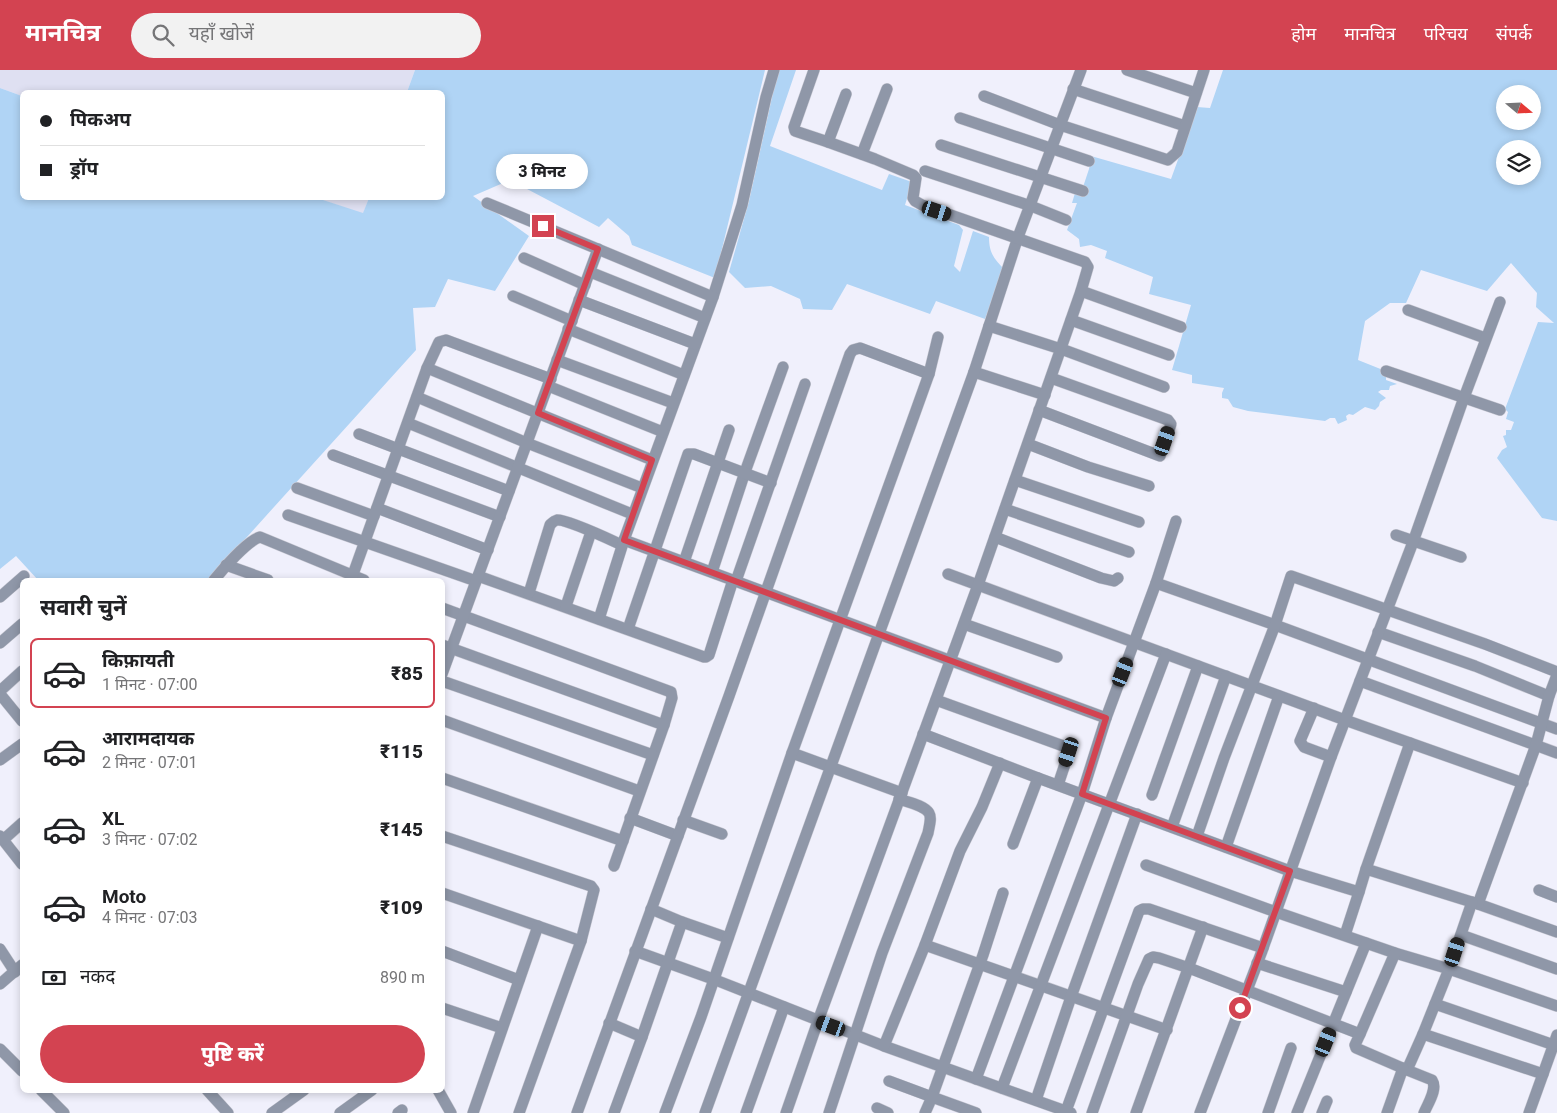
<!DOCTYPE html>
<html lang="hi">
<meta charset="utf-8">
<style>
body{margin:0;font-family:Roboto,"Noto Sans Devanagari",sans-serif;background:#f2f2f2;color:#202124;height:100vh;display:flex;flex-direction:column;font-size:19px;white-space:nowrap}
*{box-sizing:border-box;margin:0}
p{font-size:16px;color:#757577}
.icon{flex:none;width:28px;height:28px;fill:none;stroke:currentColor;stroke-width:2;stroke-linecap:round;stroke-linejoin:round}
.map{position:relative;flex:1;overflow:hidden}
.drawer{position:absolute;left:20px;top:508px;width:425px;height:515px;display:flex;flex-direction:column;background:#fff;border-radius:8px;box-shadow:0 2px 8px #0003}
.drawer>*{flex:none}
.banner{position:absolute;left:20px;top:20px;width:425px;height:110px;border-radius:8px;box-shadow:0 2px 8px #0003;display:grid;align-content:center;height:110px;padding:0 20px;background:#fff}
.needle{width:32px;rotate:109deg}
.tools{position:absolute;left:1496px;top:15px;display:grid;gap:10px}
.tools a{display:grid;place-items:center;width:45px;height:45px;border-radius:50%;background:#fff;box-shadow:0 2px 8px #0003;font-size:25px}
.end{position:absolute;width:22px;height:22px;margin:-11px;border:6px solid #d34351;background:#fff;box-shadow:0 0 0 2px #fff}
.from{border-radius:50%}
.bubble{position:absolute;height:35px;border-radius:18px;background:#fff;box-shadow:0 2px 8px #0003;font-size:16px;font-weight:800;line-height:35px;text-align:center}
.car{position:absolute;width:15px;height:30px;margin:-15px -8px;border-radius:6px;box-shadow:0 0 4px 1px #0007;background:linear-gradient(#222 24%,#8ab4d8 0 40%,#222 0 76%,#8ab4d8 0 86%,#222 0)}
.banner b{display:flex;align-items:center;gap:18px;height:48px;font-size:19px}
.banner b+b{border-top:1px solid #e0e0e0}
.banner i{width:12px;height:12px;background:#202124}
ul{padding:0;list-style:none}
li{display:flex;align-items:center;gap:15px;height:70px;margin:0 10px 8px;padding:0 10px;border:2px solid transparent;border-radius:8px}
li div{flex:1}
li b{display:block;font-size:19px}
li em{font-style:normal;font-weight:800}
li.on{border-color:#d34351}
li>.icon{width:45px;height:45px;stroke-width:1.5}
h2{padding:0 20px;font-size:22px;line-height:60px}
.pay{display:flex;align-items:center;gap:12px;height:55px;padding:0 20px;font-size:19px}
.pay p{margin-inline-start:auto}
.button{display:flex;gap:10px;margin-top:auto;padding:10px 20px}
.button a{flex:1;height:58px;border-radius:30px;background:#d34351;color:#fff;font-size:20px;font-weight:800;line-height:58px;text-align:center}
header{display:flex;align-items:center;gap:30px;box-sizing:border-box;height:70px;padding:0 25px;background:#d34351;color:#fff}
header strong{font-size:24px}
nav{display:flex;gap:28px;margin-inline-start:auto;font-size:18px}
.search{width:350px;height:45px;background:#f2f2f2;display:flex;align-items:center;gap:12px;box-sizing:border-box;padding:0 18px;border-radius:28px;color:#757577;font-size:19px}
.map>svg:first-child{display:block}
.built{fill:#dfe0f2}
.water{fill:#b0d4f5;fill-rule:evenodd}
.lines{fill:none;stroke-linecap:round;stroke-linejoin:round}
.street-casing{stroke:#ccccd6;stroke-width:12}
.street{stroke:#8f97a8;stroke-width:11}
.route{stroke:#d34351;stroke-width:6}
</style>
<header>
<strong>मानचित्र</strong>
<div class="search"><svg class="icon" aria-label="search" viewBox="0 0 24 24"><circle cx="10" cy="10" r="6"/><path d="M15 15l6 6"/></svg>यहाँ खोजें</div>
<nav><a>होम</a><a>मानचित्र</a><a>परिचय</a><a>संपर्क</a></nav>
</header>
<div class="map">
<svg width="1557" height="1043" viewBox="0 0 1557 1043">
<rect width="100%" height="100%" fill="#f0f0fc"/>
<g class="built">
<polygon points="0,0 415,0 407,22 22,22 22,26 0,18"/>
<polygon points="317,128 369,128 363,144"/>
</g>
<g class="water">
<polygon points="415,0 765,0 715,208 632,175 629,166 608,148 599,157 510,110 473,126 529,166 495,221 448,209 435,237 413,238 416,280 208,510 38,510 16,486 0,499 0,18 22,26 22,128 317,128 363,143 369,128 442,128 442,22 407,22"/>
<path d="M778,0H796L770,76L882,120L889,104L912,112L905,135L959,155L963,160L954,196L960,202L973,161L989,167C989,183 994,189 1005,200L985,249L936,231L930,244L847,214L832,240L803,239L800,229L771,216L745,218L729,202L749,131Z"/>
<path d="M1223,0H1557V451L1542,448L1497,388L1502,380L1507,377L1503,366L1506,365V360H1511L1514,352L1506,349L1508,342L1505,339L1538,252L1554,253L1536,237L1537,223L1511,193L1487,221L1421,200L1406,233H1390L1365,251L1358,290L1383,300L1386,303V310L1397,314L1390,316L1389,320H1381L1378,322L1386,328L1380,332L1379,336L1375,340L1365,337L1353,345L1349,344L1346,346L1347,350L1338,354L1335,348H1330L1325,351L1248,341L1233,337L1228,329L1222,328V323L1224,318L1192,313V305L1172,300L1191,235L1149,224L1153,207L1105,188L1107,181L1091,175L1080,177L1079,169L1067,160L1077,133H1072L1075,123H1081L1089,99L1091,86L1171,109L1197,37L1210,38ZM1505,24H1532V51H1505ZM1505,79H1532V106H1505Z"/>
</g>
<g class="lines">
<defs>
<g id="street">
<polyline points="774,0 766,27 742,135 713,227 624,470 1106,648"/>
<polyline points="814,0 794,57 795,61 828,72 846,24"/>
<polyline points="1127,0 1196,23"/>
<polyline points="1073,19 1185,56"/>
<polyline points="984,26 1060,55 1168,90 1177,82 1204,0"/>
<polyline points="960,48 1089,91"/>
<polyline points="941,75 1083,121"/>
<polyline points="862,84 887,19"/>
<polyline points="925,101 1031,136 1066,150"/>
<polyline points="487,133 713,227"/>
<polyline points="524,188 585,215"/>
<polyline points="590,202 705,248"/>
<polyline points="1081,221 1181,257"/>
<polyline points="513,226 572,251"/>
<polyline points="579,230 695,274"/>
<polyline points="1408,240 1485,268"/>
<polyline points="1071,250 1169,285"/>
<polyline points="989,256 1064,280 1164,317"/>
<polyline points="568,259 684,305"/>
<polyline points="557,290 673,333"/>
<polyline points="427,298 652,390"/>
<polyline points="1386,301 1500,340"/>
<polyline points="974,302 1045,325"/>
<polyline points="548,316 663,362"/>
<polyline points="417,327 527,373 642,418"/>
<polyline points="1039,340 1160,386 1171,354 1168,350 1051,308"/>
<polyline points="408,353 632,444"/>
<polyline points="359,364 509,421"/>
<polyline points="1028,374 1088,397 1149,416"/>
<polyline points="333,385 500,447"/>
<polyline points="1015,410 1139,452"/>
<polyline points="297,418 374,446"/>
<polyline points="377,438 488,480"/>
<polyline points="1005,439 1129,482"/>
<polyline points="288,445 476,511"/>
<polyline points="1396,465 1461,487"/>
<polyline points="995,467 1101,508 1114,511 1118,508"/>
<polyline points="684,492 729,360"/>
<polyline points="226,495 268,510"/>
<polyline points="712,502 745,402 783,297"/>
<polyline points="948,504 1345,650 1523,713"/>
<polyline points="478,506 704,587 706,587 709,585 733,510"/>
<path d="M214,510C223,499 247,471 260,467L364,510"/>
<polyline points="351,510 427,298 439,272 446,270 551,309"/>
<polyline points="736,511 805,314"/>
<polyline points="1156,513 1275,555 1557,659"/>
<path d="M529,523L550,455C552,453 553,451 557,450C567,449 611,470 622,475"/>
<polyline points="0,527 24,506"/>
<polyline points="566,536 591,462"/>
<polyline points="442,538 671,622 672,628 664,655 614,796"/>
<polyline points="599,549 624,470"/>
<polyline points="964,554 1057,587"/>
<polyline points="628,559 688,384 694,384 771,413"/>
<polyline points="1378,562 1475,596 1549,626"/>
<polyline points="0,573 22,554"/>
<polyline points="442,575 664,655"/>
<polyline points="442,604 598,179"/>
<polyline points="442,611 653,685"/>
<polyline points="1360,611 1557,683"/>
<polyline points="0,621 22,601"/>
<polyline points="0,624 22,651"/>
<polyline points="936,630 1066,677 1069,682 1058,715"/>
<polyline points="1314,638 1300,671 1304,677 1331,687"/>
<polyline points="442,650 639,721"/>
<polyline points="923,664 1038,708 1290,801 1359,822 1366,799 1478,834 1557,862"/>
<polyline points="792,683 902,723"/>
<polyline points="0,690 22,674"/>
<polyline points="442,708 623,771"/>
<polyline points="1152,725 1198,596"/>
<polyline points="630,748 678,766"/>
<polyline points="683,750 722,764"/>
<polyline points="1172,757 1226,606"/>
<polyline points="0,766 22,794"/>
<polyline points="442,766 591,816 594,820 581,871 519,1043"/>
<polyline points="1197,766 1224,688 1275,555 1291,506 1485,574 1557,602"/>
<polyline points="3,770 22,753"/>
<polyline points="1013,774 1038,708"/>
<polyline points="1226,777 1279,626"/>
<polyline points="1146,795 1276,842 1395,883 1449,899 1557,936"/>
<polyline points="1366,799 1410,673"/>
<polyline points="1539,820 1557,827"/>
<polyline points="442,823 581,871"/>
<polyline points="1478,834 1536,675 1549,626 1557,605"/>
<polyline points="682,852 728,868"/>
<polyline points="1345,865 1359,822"/>
<polyline points="1461,865 1557,899"/>
<polyline points="925,875 1167,960"/>
<polyline points="0,879 15,902"/>
<polyline points="442,881 519,910"/>
<polyline points="635,881 713,909 884,976 1071,1043"/>
<polyline points="1257,893 1346,922"/>
<polyline points="0,914 22,895"/>
<polyline points="1435,934 1557,976"/>
<polyline points="442,938 502,958"/>
<polyline points="609,953 642,967 614,1043"/>
<polyline points="1360,964 1395,883"/>
<polyline points="1423,964 1449,899 1472,832"/>
<polyline points="642,967 682,852 651,839"/>
<polyline points="884,976 925,875 960,781 982,737 1000,693"/>
<polyline points="0,979 22,1001"/>
<path d="M1407,1000L1432,1010C1438,1019 1428,1033 1424,1043"/>
<polyline points="976,1009 1082,724 1106,648 1156,513 1176,451"/>
<polyline points="889,1011 932,1027 983,885 1003,823"/>
<polyline points="1002,1018 1166,584"/>
<polyline points="41,1020 64,1043"/>
<polyline points="207,1020 228,1043"/>
<polyline points="438,1020 451,1043"/>
<polyline points="1036,1030 1071,927 1137,744"/>
<polyline points="877,1038 888,1043"/>
<polyline points="1066,1041 1139,841 1143,839 1149,839 1263,878"/>
<polyline points="272,1043 304,1020"/>
<polyline points="340,1043 372,1020"/>
<polyline points="398,1043 402,1040"/>
<polyline points="473,1043 538,856"/>
<polyline points="577,1043 729,626 850,284 853,280 860,278 929,304"/>
<polyline points="665,1043 701,947 792,683 910,357 929,304 938,267"/>
<polyline points="705,1043 974,302 1018,167 1081,0"/>
<polyline points="746,1043 784,937"/>
<polyline points="786,1043 818,951 978,515 1081,221 1088,197 1085,192 922,135 915,131 913,128 916,108 913,105 875,89 828,72"/>
<path d="M829,1043L882,883L928,763C929,757 932,748 929,743C924,735 907,732 899,729"/>
<polyline points="925,1043 932,1027 976,1043"/>
<polyline points="1092,1043 1138,914 1149,889 1153,887 1159,888 1189,898 1360,964 1355,975 1356,978 1407,1000 1423,964 1543,1004"/>
<polyline points="1136,1043 1203,857"/>
<polyline points="1200,1043 1262,881 1331,687 1413,472 1462,333 1500,232"/>
<polyline points="1268,1043 1291,978"/>
<polyline points="1297,1043 1366,873"/>
<polyline points="1322,1043 1327,1031"/>
<polyline points="1387,1043 1403,998"/>
<polyline points="1529,1043 1557,965"/>
</g>
</defs>
<use href="#street" class="street-casing"/>
<use href="#street" class="street"/>
</g>
<g class="lines">
<polyline class="route" points="543,156 598,179 538,343 652,390 624,470 1106,648 1082,724 1290,801 1240,938"/>
</g>
</svg>
<div class="tools">
<a><svg class="needle" viewBox="-14 -14 28 28"><path d="M0-13l5 13h-10z" fill="#e53935"/><path d="M0 13l5-13h-10z" fill="#757577"/></svg></a>
<a><svg class="icon" aria-label="layers" viewBox="0 0 24 24"><path d="M12 4l9 5-9 5-9-5zM3 14l9 5 9-5"/></svg></a>
</div>
<i class="end from" style="left:1240px;top:938px"></i>
<i class="end" style="left:543px;top:156px"></i>
<div class="bubble" style="left:496px;top:84px;width:92px">3 मिनट</div>
<i class="car" style="left:937px;top:141px;rotate:108deg"></i>
<i class="car" style="left:1165px;top:371px;rotate:19deg"></i>
<i class="car" style="left:1123px;top:602px;rotate:21deg"></i>
<i class="car" style="left:1069px;top:682px;rotate:198deg"></i>
<i class="car" style="left:1455px;top:882px;rotate:18deg"></i>
<i class="car" style="left:831px;top:956px;rotate:290deg"></i>
<i class="car" style="left:1326px;top:972px;rotate:22deg"></i>
<div class="banner">
<b><i class="from"></i>पिकअप</b>
<b><i></i>ड्रॉप</b>
</div>
<section class="drawer">
<h2>सवारी चुनें</h2>
<ul>
<li class="on"><svg class="icon" aria-label="car" viewBox="0 0 24 24"><path d="M5 17H2v-5l4-1 3-4h7l3 4 3 1v5h-3M9 17h6M6 11h13"/><circle cx="7" cy="17" r="2"/><circle cx="17" cy="17" r="2"/></svg><div><b>किफ़ायती</b><p>1 मिनट · 07:00</p></div><em>₹85</em></li>
<li><svg class="icon" aria-label="car" viewBox="0 0 24 24"><path d="M5 17H2v-5l4-1 3-4h7l3 4 3 1v5h-3M9 17h6M6 11h13"/><circle cx="7" cy="17" r="2"/><circle cx="17" cy="17" r="2"/></svg><div><b>आरामदायक</b><p>2 मिनट · 07:01</p></div><em>₹115</em></li>
<li><svg class="icon" aria-label="car" viewBox="0 0 24 24"><path d="M5 17H2v-5l4-1 3-4h7l3 4 3 1v5h-3M9 17h6M6 11h13"/><circle cx="7" cy="17" r="2"/><circle cx="17" cy="17" r="2"/></svg><div><b>XL</b><p>3 मिनट · 07:02</p></div><em>₹145</em></li>
<li><svg class="icon" aria-label="car" viewBox="0 0 24 24"><path d="M5 17H2v-5l4-1 3-4h7l3 4 3 1v5h-3M9 17h6M6 11h13"/><circle cx="7" cy="17" r="2"/><circle cx="17" cy="17" r="2"/></svg><div><b>Moto</b><p>4 मिनट · 07:03</p></div><em>₹109</em></li>
</ul>
<div class="pay"><svg class="icon" aria-label="cash" viewBox="0 0 24 24"><path d="M3 7h18v10H3z"/><circle cx="12" cy="12" r="2"/></svg>नकद<p>890 m</p></div>
<div class="button"><a>पुष्टि करें</a></div>
</section>
</div>
